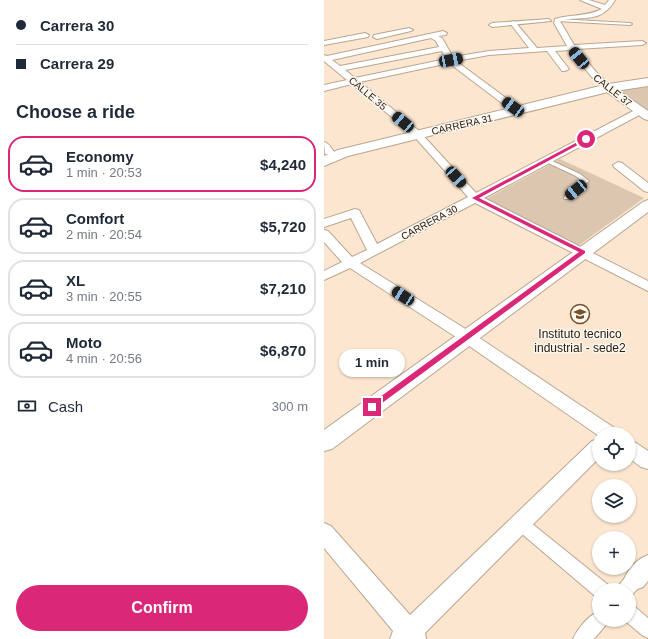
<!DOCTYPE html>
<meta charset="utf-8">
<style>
body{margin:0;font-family:Helvetica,sans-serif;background:#f2f2f3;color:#1f2937;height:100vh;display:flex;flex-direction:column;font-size:15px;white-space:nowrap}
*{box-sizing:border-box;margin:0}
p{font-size:13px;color:#747a83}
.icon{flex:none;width:22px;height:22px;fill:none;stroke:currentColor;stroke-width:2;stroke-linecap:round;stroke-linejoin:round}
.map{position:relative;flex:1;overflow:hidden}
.drawer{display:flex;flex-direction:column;background:#fff;width:324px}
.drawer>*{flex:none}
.top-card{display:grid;align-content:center;height:88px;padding:0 16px;background:#fff}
.buttons{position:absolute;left:268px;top:427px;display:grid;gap:8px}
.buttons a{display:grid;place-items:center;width:44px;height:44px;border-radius:50%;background:#fff;box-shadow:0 1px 3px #0004;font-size:20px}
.end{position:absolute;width:18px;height:18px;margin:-9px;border:5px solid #db2777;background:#fff;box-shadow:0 0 0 2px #fff}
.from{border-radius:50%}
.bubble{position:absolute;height:28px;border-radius:14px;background:#fff;box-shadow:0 1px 3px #0004;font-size:13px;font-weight:600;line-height:28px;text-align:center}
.car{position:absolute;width:12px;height:24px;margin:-12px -6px;border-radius:5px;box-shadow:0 0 3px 1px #0007;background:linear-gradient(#222 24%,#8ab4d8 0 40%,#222 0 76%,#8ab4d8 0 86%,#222 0)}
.top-card b{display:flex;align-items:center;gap:14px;height:38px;font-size:15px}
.top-card b+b{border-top:1px solid #e0e1e3}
.top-card i{width:10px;height:10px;background:#1f2937}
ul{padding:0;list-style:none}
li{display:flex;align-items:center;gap:12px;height:56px;margin:0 8px 6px;padding:0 8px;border:2px solid #e0e1e3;border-radius:16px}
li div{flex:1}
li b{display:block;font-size:15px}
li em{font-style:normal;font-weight:600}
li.current{border-color:#db2777}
li>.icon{width:36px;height:36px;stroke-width:1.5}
h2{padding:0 16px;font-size:18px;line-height:48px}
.pay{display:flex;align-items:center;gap:10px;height:44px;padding:0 16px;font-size:15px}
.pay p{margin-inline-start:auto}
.button{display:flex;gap:8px;margin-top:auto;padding:8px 16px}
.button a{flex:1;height:46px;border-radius:24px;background:#db2777;color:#fff;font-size:16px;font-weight:600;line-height:46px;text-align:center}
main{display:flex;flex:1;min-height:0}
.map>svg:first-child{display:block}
.building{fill:#dbc7b0}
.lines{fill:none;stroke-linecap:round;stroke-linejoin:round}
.service-casing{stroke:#baa691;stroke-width:2}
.pedestrian-casing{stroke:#baa691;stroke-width:2}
.minor-casing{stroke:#baa691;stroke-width:2}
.tertiary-casing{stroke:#baa691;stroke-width:2}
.secondary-casing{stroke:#baa691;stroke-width:2}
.service{fill:#fff;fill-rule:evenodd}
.pedestrian{fill:#fff;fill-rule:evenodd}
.minor{fill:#fff;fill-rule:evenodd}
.tertiary{fill:#fff;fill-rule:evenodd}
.secondary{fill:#fff;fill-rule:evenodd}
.route{fill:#db2777}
.labels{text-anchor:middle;stroke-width:3;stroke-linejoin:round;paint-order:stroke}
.far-street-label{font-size:10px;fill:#272017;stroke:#fff6ed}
.poi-label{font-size:12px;fill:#272017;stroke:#fff6ed}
</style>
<main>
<section class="drawer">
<div class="top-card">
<b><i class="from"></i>Carrera 30</b>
<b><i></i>Carrera 29</b>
</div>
<h2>Choose a ride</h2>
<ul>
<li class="current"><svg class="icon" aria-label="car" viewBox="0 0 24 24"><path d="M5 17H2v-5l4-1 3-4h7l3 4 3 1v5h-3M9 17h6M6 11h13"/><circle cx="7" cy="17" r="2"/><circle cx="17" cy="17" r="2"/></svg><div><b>Economy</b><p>1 min · 20:53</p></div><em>$4,240</em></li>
<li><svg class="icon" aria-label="car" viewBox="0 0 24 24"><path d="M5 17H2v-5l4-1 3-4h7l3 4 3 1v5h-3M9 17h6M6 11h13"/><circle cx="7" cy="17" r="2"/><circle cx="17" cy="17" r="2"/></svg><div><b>Comfort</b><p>2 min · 20:54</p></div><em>$5,720</em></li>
<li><svg class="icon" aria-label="car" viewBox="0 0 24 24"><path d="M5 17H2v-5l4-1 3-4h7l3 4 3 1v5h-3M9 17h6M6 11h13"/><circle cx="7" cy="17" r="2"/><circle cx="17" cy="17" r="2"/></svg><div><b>XL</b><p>3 min · 20:55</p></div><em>$7,210</em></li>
<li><svg class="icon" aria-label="car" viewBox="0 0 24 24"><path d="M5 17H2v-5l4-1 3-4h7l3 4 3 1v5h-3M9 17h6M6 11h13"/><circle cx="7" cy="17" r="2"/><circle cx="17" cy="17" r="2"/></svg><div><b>Moto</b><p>4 min · 20:56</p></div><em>$6,870</em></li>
</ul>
<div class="pay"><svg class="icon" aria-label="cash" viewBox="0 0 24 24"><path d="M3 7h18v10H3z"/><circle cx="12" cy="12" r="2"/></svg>Cash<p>300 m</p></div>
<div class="button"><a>Confirm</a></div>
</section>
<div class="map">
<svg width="324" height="639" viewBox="0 0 324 639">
<rect width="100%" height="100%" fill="#fce6cf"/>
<g class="building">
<polygon points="324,85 324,111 298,94 301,88"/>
<polygon points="236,159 320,198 254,246 162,199"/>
</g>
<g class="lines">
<defs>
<g id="service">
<polygon points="233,19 306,23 308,24 306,25 232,21"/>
<polygon points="220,159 224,159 256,174 265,181 244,199 240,199 240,197 258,181 252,176 220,161"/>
</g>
<g id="pedestrian">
<polygon points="225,19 227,21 168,27 165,25 168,23"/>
<polygon points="196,516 201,518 283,584 285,590 275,590 275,597 271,596 191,528 188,523 191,518"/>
<path d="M311,571L317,573L319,579L317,585L307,596H305V590H293C296,582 303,575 311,571Z"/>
<polygon points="305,605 311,607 324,618 324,638 318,635 300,620 305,620"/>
<path d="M275,611V620H284L281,626L270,639H249C254,628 264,616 275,611Z"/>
</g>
<g id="minor">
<path d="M256,0H265L281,5L285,0H291C289,3 286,8 283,10C271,22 251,16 236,21L250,45L318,41L322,43L318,45L253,49L272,72L287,86L288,88L287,90H281L266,75L246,50L231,51L245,69L241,71H238L223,51L165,55L132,61L197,109L199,111L194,114L191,113L125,63L36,82L94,130L152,193L313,109H319L321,111L319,113L160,198L324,281V291L151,203L36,263L148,333L292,429L295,434H275V436L138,341L26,268L0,280V271L18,262L0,242V230L4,231L28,257L43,250L27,218L0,227V219L31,209L35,210L53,244L144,197L88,134L28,84L0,91V85L23,80L0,61V55L3,56L119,31L123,33L122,35L114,36L118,38L129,57L165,51L205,48L186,23L189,21L191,22L213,48L243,46L230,23L231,19C246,14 263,17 278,9ZM107,38L112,41L115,47L16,66L8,60ZM118,51L122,59L31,78L21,70Z"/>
<polygon points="85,28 89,30 87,31 53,39 49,37 50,35"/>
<polygon points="41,33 45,35 44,37 0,45 0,41"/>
<path d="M0,142C5,143 7,148 10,152L9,154H1Z"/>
<polygon points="294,162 298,163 324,183 324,192 320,191 290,167 289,165"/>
<polygon points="275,439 275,458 101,633 102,639 66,639 69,631 0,548 0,523 7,526 86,615 268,441"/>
<polygon points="305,440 312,443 324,451 324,469 317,467 305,458"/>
<path d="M324,555V581L319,587L311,590L303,587L300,579C305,568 313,559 324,555Z"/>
</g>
<g id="tertiary">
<polygon points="284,85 288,86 324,111 324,120 320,119 280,90 279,88"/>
<polygon points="324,200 324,212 8,449 0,451 0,430 319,202"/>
</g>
<polygon id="secondary" points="324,78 324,86 284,92 24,156 0,166 0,156 14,150 284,84"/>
</defs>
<use href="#service" class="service-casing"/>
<use href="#pedestrian" class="pedestrian-casing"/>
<use href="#minor" class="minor-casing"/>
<use href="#tertiary" class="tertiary-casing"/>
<use href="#secondary" class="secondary-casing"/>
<use href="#service" class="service"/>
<use href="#pedestrian" class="pedestrian"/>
<use href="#minor" class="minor"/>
<use href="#tertiary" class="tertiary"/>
<use href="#secondary" class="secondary"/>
</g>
<polygon class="route" points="261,138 265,139 155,198 261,251 261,253 50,409 45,409 45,405 255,252 148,198"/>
<defs>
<symbol id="school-ring" viewBox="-11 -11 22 22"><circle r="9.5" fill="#fff6ed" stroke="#74522a" stroke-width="1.5"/><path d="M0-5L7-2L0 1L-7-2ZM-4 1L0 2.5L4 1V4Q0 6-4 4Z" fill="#74522a"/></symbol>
</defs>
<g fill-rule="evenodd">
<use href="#school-ring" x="245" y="303" width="22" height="22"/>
</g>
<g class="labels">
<g class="far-street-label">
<text transform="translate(289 90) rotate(38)" y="4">CALLE 37</text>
<text transform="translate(44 93) rotate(40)" y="4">CALLE 35</text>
<text transform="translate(138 124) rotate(-13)" y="4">CARRERA 31</text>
<text transform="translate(105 222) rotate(-28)" y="4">CARRERA 30</text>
</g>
<g class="poi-label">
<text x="256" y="338">Instituto tecnico<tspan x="256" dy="14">industrial - sede2</tspan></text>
</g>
</g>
</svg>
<div class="buttons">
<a><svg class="icon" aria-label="locate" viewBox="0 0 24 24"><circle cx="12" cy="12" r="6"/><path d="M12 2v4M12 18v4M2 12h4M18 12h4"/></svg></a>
<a><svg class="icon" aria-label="layers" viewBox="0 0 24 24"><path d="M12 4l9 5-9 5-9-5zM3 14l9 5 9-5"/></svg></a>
<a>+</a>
<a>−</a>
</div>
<i class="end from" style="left:262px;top:139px"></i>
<i class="end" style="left:48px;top:407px"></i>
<div class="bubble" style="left:15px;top:349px;width:66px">1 min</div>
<i class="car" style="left:255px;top:58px;rotate:321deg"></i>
<i class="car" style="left:127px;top:60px;rotate:79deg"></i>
<i class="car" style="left:189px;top:107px;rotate:306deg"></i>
<i class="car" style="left:79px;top:122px;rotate:310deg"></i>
<i class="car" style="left:132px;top:177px;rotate:138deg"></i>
<i class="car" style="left:252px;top:190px;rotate:231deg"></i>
<i class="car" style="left:79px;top:296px;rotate:303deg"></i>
</div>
</main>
